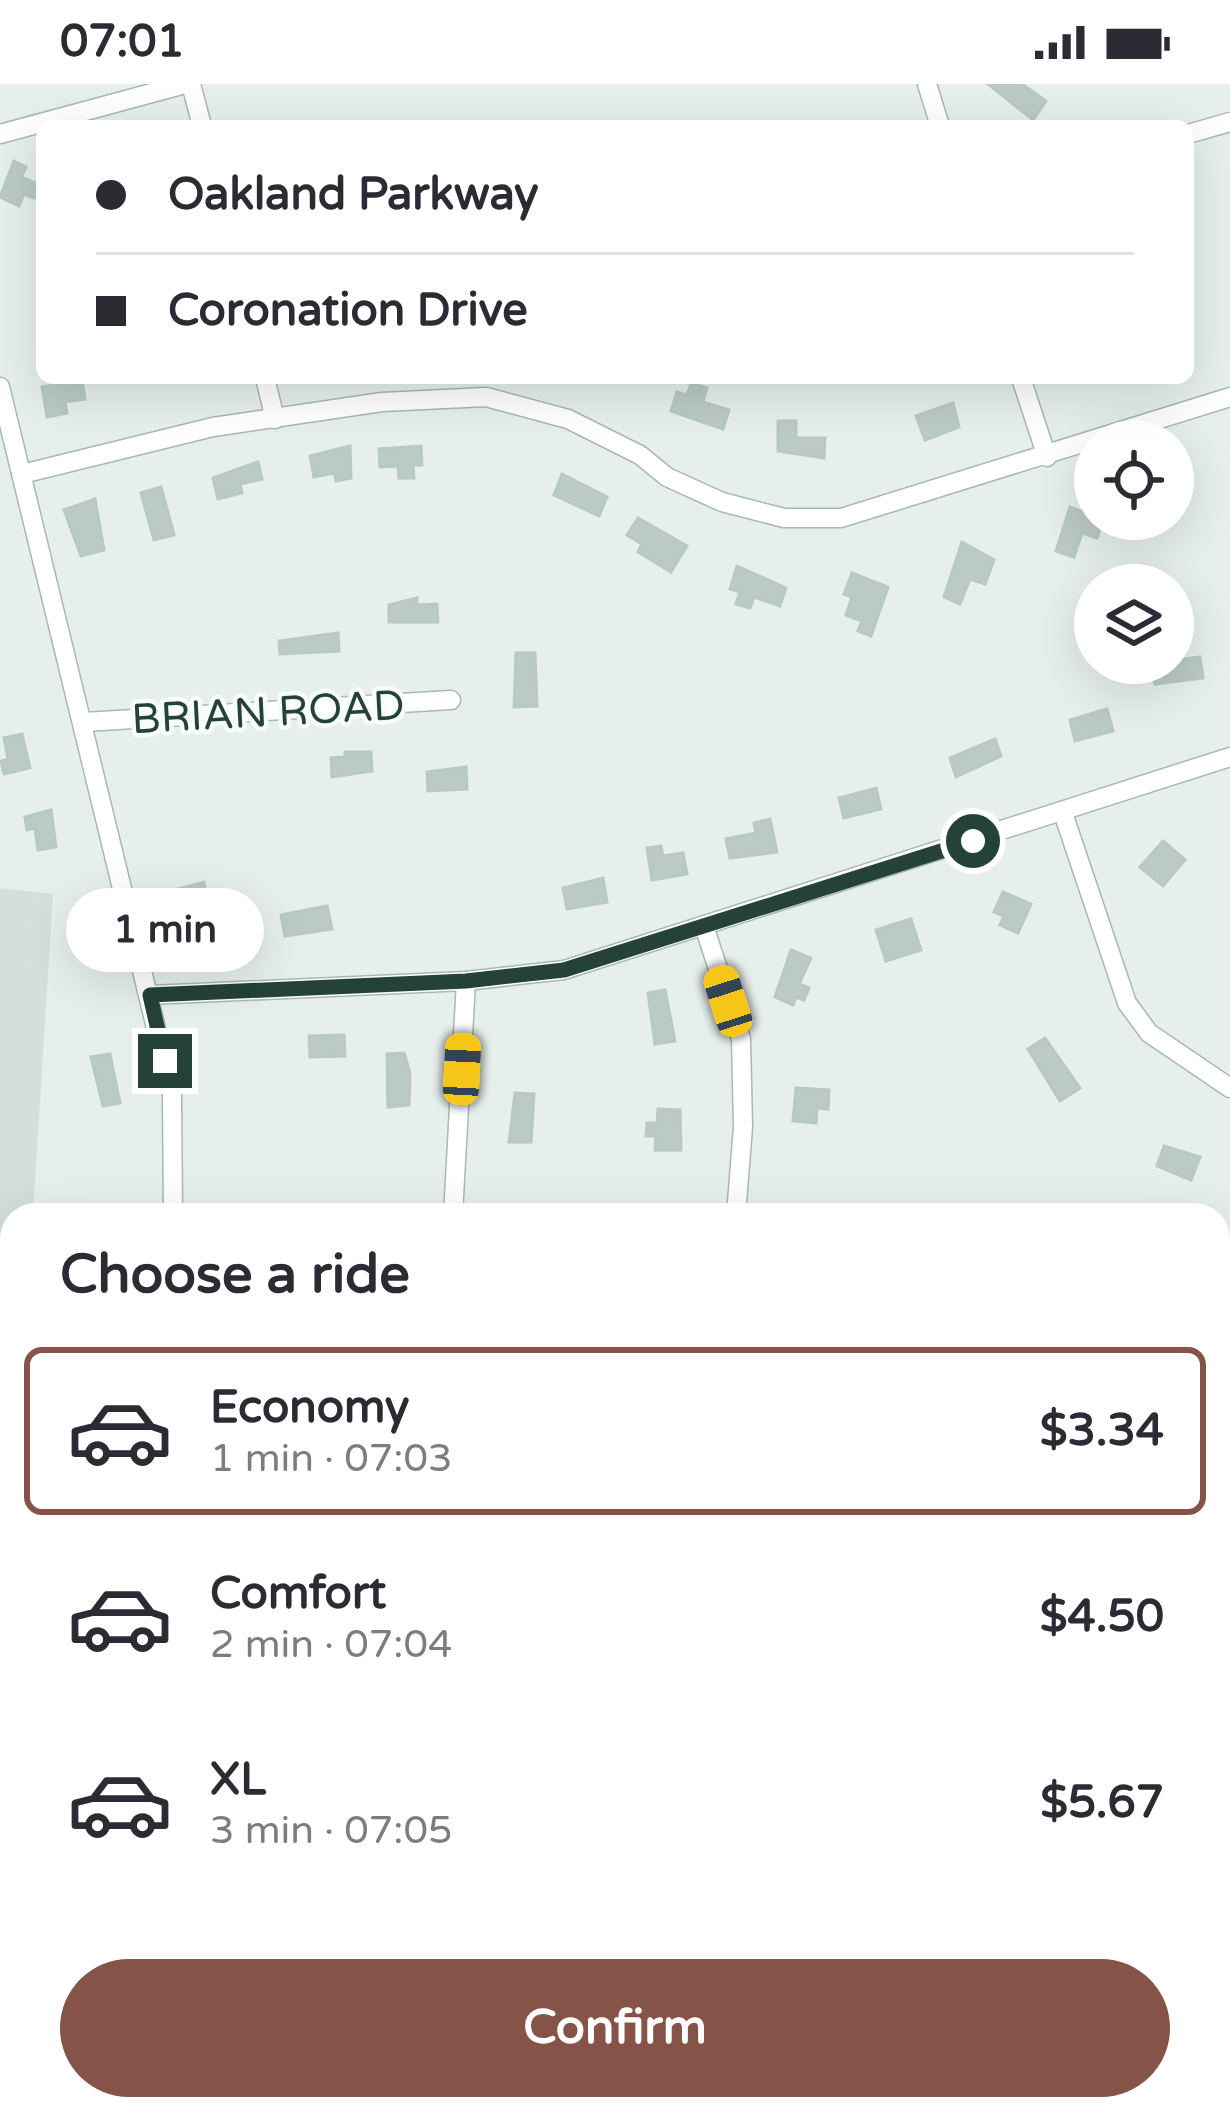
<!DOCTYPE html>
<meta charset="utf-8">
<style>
body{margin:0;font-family:"Varela Round",sans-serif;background:#f2f2f3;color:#2b2b33;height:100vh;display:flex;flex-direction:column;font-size:45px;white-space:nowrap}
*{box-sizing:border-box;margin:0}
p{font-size:39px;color:#7c7c81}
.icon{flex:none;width:66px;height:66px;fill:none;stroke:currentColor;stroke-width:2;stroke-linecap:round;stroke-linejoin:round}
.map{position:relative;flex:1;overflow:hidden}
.details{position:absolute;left:0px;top:1119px;width:1230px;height:918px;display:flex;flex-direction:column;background:#fff;border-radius:36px 36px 0 0;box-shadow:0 12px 48px #0002}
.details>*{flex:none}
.top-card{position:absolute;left:36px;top:36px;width:1158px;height:264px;border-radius:18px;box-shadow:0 12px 48px #0002;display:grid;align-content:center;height:264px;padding:0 60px;background:#fff}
.controls{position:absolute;left:1074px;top:336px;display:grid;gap:24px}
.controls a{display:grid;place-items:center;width:120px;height:120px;border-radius:50%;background:#fff;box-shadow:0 12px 48px #0002;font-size:60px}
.end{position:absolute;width:54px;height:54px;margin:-27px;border:15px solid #24423a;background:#fff;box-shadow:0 0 0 6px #fff}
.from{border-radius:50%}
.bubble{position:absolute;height:84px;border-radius:42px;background:#fff;box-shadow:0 12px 48px #0002;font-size:39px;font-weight:800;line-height:84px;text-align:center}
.car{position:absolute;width:36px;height:72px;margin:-36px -18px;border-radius:15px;box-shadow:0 0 9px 3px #0007;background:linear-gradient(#f5c518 24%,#345 0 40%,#f5c518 0 76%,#345 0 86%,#f5c518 0)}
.top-card b{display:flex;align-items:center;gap:42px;height:114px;font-size:45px}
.top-card b+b{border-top:3px solid #e1e1e2}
.top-card i{width:30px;height:30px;background:#2b2b33}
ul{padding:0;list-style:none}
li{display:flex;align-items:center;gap:36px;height:168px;margin:0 24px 18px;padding:0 36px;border:6px solid transparent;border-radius:18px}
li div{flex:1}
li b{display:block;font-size:45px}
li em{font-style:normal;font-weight:800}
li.on{border-color:#855347}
li>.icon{width:108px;height:108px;stroke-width:1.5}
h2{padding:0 60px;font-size:54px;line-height:144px}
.action{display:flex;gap:24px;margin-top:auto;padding:24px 60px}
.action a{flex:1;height:138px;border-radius:72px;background:#855347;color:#fff;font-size:48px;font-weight:800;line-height:138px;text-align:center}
.status{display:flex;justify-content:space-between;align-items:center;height:84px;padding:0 60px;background:#fff;direction:ltr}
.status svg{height:33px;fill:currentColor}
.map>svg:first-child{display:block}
.built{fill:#d4dfda}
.water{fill:#8ec9d4}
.building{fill:#bbcac4;stroke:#b8c9c2;stroke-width:3}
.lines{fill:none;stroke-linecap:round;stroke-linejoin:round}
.minor-casing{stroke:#a8b8b2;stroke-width:21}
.minor{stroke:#fff;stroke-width:18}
.route{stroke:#24423a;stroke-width:15}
.labels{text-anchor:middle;stroke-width:9;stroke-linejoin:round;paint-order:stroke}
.street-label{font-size:42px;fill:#24423a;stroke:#f7fbf9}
</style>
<div class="status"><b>07:01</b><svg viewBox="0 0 49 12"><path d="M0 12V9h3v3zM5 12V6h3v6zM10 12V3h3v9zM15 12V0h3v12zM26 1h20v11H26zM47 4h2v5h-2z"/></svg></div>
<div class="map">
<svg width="1230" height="2037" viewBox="0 0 1230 2037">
<rect width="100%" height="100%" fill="#e6efeb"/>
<polygon class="built" points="0,804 53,810 33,1131 12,1131 12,1487 0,1687"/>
<polygon class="water" points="641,2025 835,2025 827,2037 676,2037"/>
<g class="building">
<polygon points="988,0 1022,0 1046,17 1033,36"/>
<polygon points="14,77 26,83 21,93 40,101 34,114 24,110 19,122 0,113"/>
<polygon points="82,296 85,315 65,318 67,329 47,333 42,303"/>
<polygon points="691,299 707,304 703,318 729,326 723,345 671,327 677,308 687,311"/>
<polygon points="953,319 959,343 925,356 916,332"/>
<polygon points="778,337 796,337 796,354 825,354 824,374 778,367"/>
<polygon points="350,362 351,394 336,397 334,389 314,393 310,372"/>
<polygon points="421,362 422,381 413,381 414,394 399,394 398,382 380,383 379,365"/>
<polygon points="258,378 262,395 240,400 242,409 218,415 213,394"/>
<polygon points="562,390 607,413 599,432 554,411"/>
<polygon points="161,403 174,451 154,456 141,409"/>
<polygon points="95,415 104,466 81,472 64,426"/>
<polygon points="1070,423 1103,435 1097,454 1082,449 1074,473 1056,467"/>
<polygon points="638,434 687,462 671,488 638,468 642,460 627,451"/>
<polygon points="962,458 994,476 985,500 970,495 960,520 944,513"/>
<polygon points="737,482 786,504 780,522 754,513 750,524 736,520 740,508 730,505"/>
<polygon points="852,489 888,503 871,552 858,547 862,537 846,531 852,513 844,510"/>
<polygon points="417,514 417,521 437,520 438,538 389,538 389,521"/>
<polygon points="338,549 339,567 280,570 279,557"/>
<polygon points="516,569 535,569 537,622 514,623"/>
<polygon points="1200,573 1203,594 1155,600 1151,579"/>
<polygon points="1107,625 1113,647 1075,657 1070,636"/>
<polygon points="22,650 30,684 4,690 1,677 8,675 4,654"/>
<polygon points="995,655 1001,672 956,693 950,674"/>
<polygon points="345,668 371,668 372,687 332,693 331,674 345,673"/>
<polygon points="466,683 467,705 428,707 427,688"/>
<polygon points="876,704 881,725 844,734 839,714"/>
<polygon points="51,726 56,763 38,766 35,744 27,746 25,733"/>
<polygon points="770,735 777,768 730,774 726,755 756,749 754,739"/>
<polygon points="1163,757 1185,776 1163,802 1140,783"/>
<polygon points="661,762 663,772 683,769 687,790 652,796 647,764"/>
<polygon points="603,794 607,818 567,825 563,804"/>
<polygon points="204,798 210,830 182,837 174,806"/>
<polygon points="1003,808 1031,820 1018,849 1000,841 1004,832 994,828"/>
<polygon points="327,822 332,845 285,852 281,831"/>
<polygon points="911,835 921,866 886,877 876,846"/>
<polygon points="791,866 811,874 799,900 809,904 804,916 796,913 793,921 775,913"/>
<polygon points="665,906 675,957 655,960 648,909"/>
<polygon points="344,951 345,972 310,973 309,952"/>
<polygon points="1045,954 1080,1004 1060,1017 1028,965"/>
<polygon points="404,969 410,989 409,1021 388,1023 387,970"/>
<polygon points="110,970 120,1019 103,1022 91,973"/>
<polygon points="796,1004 829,1006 828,1025 817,1024 816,1039 793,1037"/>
<polygon points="515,1009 534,1010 531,1058 509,1058"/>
<polygon points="658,1025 680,1026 681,1066 655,1066 656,1052 646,1052 647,1039 657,1039"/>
<polygon points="1164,1062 1200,1073 1191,1096 1157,1082"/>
</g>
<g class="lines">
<defs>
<g id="minor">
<polyline points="191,0 202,42"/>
<polyline points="927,0 940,42"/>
<polyline points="0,50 185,0"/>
<polyline points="1188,50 1230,38"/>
<polyline points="265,294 275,335"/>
<polyline points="1021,294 1047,373"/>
<polyline points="0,303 172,1010 173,1131"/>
<polyline points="22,390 213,343 382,318 486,313 568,335 640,371 667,393 722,418 784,434 841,434 1230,313"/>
<polyline points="84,638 451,616"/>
<polyline points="1063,729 1127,919 1149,949 1230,1004"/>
<polyline points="704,842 741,955 743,1043 736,1131"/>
<polyline points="150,911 466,897 564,886 1230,673"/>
<polyline points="453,1131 466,897"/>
<polyline points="1218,1400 1230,1403"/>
<polyline points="1218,1640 1230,1641"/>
<polyline points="0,2029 9,2037"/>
<polyline points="558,2037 564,2025"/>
<polyline points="885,2037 891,2025"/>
</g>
</defs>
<use href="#minor" class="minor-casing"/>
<use href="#minor" class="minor"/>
</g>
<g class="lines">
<polyline class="route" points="165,977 150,911 466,897 564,886 973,757"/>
</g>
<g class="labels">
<g class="street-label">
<text transform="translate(268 627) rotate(-3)" y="15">BRIAN ROAD</text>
</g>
</g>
</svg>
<div class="controls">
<a><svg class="icon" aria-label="locate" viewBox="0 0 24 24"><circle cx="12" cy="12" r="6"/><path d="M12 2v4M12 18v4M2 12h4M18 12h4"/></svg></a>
<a><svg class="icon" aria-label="layers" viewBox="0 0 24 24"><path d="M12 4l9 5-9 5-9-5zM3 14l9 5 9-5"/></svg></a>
</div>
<i class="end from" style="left:973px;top:757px"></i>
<i class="end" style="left:165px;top:977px"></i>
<div class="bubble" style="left:66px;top:804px;width:198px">1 min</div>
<i class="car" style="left:728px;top:917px;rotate:342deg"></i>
<i class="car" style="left:462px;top:985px;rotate:3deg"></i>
<div class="top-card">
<b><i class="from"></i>Oakland Parkway</b>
<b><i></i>Coronation Drive</b>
</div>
<section class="details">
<h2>Choose a ride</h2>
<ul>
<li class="on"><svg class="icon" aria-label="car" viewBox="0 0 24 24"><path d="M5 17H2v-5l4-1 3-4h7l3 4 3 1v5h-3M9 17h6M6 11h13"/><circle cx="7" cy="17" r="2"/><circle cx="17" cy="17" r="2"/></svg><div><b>Economy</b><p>1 min · 07:03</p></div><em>$3.34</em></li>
<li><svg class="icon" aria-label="car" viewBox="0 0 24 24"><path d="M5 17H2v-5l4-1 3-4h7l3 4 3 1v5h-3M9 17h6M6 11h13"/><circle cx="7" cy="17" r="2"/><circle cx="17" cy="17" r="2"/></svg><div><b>Comfort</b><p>2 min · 07:04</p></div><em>$4.50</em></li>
<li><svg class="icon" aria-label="car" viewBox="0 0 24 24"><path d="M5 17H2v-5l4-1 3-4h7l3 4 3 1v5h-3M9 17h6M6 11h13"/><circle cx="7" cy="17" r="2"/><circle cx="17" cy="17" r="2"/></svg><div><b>XL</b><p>3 min · 07:05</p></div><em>$5.67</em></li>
</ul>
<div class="action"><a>Confirm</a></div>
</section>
</div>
